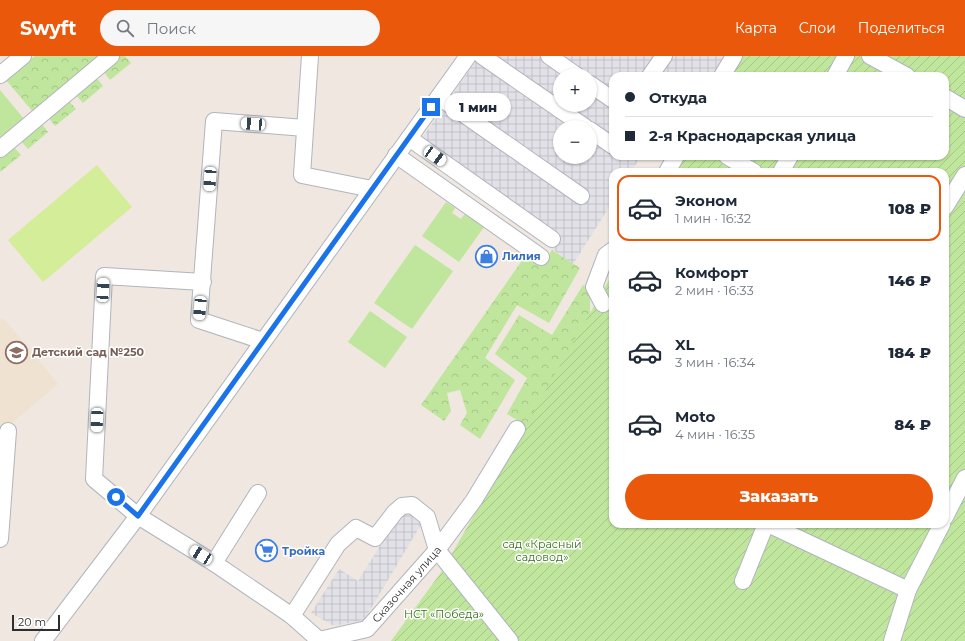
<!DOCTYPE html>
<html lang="ru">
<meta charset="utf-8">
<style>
body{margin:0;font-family:Montserrat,sans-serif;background:#f6f6f7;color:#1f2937;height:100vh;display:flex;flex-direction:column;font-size:15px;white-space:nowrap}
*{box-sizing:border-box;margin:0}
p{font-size:13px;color:#747a83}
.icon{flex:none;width:22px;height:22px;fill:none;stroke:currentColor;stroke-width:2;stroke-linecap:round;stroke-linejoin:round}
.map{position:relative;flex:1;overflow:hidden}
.side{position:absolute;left:609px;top:112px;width:340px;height:360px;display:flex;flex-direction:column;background:#fff;border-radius:12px;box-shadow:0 1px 3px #0004}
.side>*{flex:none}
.guide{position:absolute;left:609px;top:16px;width:340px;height:88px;border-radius:12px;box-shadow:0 1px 3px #0004;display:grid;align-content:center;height:88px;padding:0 16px;background:#fff}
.controls{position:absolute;left:553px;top:12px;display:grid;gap:8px}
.controls a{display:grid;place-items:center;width:44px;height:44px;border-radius:50%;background:#fff;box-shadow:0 1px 3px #0004;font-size:20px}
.scale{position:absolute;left:12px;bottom:10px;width:48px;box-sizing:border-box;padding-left:4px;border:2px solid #2e2e2e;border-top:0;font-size:11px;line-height:14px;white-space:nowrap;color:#2e2e2e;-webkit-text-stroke:3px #fff;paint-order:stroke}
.end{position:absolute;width:18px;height:18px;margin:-9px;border:5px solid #1a73e8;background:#fff;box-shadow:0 0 0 2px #fff}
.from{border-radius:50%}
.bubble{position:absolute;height:28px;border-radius:14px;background:#fff;box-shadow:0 1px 3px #0004;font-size:13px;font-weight:800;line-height:28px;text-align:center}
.car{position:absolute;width:12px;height:24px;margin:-12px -6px;border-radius:5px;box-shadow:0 0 3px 1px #0007;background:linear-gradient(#fff 24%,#345 0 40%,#fff 0 76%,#345 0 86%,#fff 0)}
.guide b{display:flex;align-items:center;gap:14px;height:38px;font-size:15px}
.guide b+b{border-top:1px solid #e0e1e3}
.guide i{width:10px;height:10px;background:#1f2937}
ul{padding:7px 0 0;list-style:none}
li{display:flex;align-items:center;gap:12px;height:66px;margin:0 8px 6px;padding:0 8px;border:2px solid transparent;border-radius:12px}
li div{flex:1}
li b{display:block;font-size:15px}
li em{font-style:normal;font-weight:800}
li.selected{border-color:#ea580c}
li>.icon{width:36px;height:36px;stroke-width:1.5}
.cta{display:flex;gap:8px;margin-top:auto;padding:8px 16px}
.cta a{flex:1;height:46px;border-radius:24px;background:#ea580c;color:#fff;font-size:16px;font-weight:800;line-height:46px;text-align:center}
header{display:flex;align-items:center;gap:24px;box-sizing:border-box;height:56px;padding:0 20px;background:#ea580c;color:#fff}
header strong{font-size:19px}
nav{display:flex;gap:22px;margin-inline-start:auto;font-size:14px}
.search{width:280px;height:36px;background:#f6f6f7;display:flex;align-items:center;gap:10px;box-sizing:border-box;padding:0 14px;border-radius:22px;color:#747a83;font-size:15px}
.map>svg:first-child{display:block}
.industrial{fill:url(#industrial-grid);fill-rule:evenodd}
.education{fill:#f0e2d0}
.grass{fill:#bfe69c}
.forest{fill:url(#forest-crowns)}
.garden{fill:url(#garden-furrows)}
.pitch{fill:#d4ed98}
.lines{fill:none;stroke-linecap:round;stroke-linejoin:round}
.minor-casing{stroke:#b0b5be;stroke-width:18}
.minor{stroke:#fff;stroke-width:16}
.route{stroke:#1a73e8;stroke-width:5}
.labels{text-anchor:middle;stroke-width:3;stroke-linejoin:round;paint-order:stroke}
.shop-label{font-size:11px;font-weight:bold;fill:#366cbe;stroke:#fff;text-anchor:start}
.education-label{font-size:11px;font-weight:bold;fill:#785e54;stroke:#fff;text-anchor:start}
.park-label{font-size:11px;fill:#366f1a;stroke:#fff}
.street-label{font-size:11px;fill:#2e2e2e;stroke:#fff}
</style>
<header>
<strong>Swyft</strong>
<div class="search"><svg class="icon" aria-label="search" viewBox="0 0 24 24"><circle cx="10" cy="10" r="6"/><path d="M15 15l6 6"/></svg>Поиск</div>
<nav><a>Карта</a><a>Слои</a><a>Поделиться</a></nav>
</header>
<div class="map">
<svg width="965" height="585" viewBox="0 0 965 585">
<defs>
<pattern id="industrial-grid" width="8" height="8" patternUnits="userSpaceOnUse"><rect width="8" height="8" fill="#e2e1e8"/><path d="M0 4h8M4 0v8" fill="none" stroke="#c2c1c7"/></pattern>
<pattern id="forest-crowns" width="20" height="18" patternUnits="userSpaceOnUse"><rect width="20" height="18" fill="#bfe69c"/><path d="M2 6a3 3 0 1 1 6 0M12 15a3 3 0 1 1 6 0" fill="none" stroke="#a4c687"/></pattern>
<pattern id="garden-furrows" width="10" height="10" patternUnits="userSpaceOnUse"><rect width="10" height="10" fill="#bfe69c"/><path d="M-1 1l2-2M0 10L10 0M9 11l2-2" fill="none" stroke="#a4c687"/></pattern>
</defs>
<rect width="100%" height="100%" fill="#efe7e0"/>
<g class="industrial">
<path d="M479,0H539L567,19H560V49H590V35L613,51V100H641L631,116H613V145L573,208L414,94ZM560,71H590V101H560Z"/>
<polygon points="561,0 735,0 724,20 613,20 613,34"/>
<polygon points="403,453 423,465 364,564 334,570 311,557 339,513 358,525"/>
</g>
<polygon class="education" points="0,263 5,264 58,328 0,377"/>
<g class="grass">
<polygon points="0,34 24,63 0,83"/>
<polygon points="446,146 455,152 452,157 461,163 465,158 484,171 459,206 422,180"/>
<polygon points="415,189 453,215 412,273 374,247"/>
<polygon points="370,255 407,281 385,312 348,286"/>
</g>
<g class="forest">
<polygon points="35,0 100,0 33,56 6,24"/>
<polygon points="120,0 125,0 131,7 110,24 103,15"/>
<polygon points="96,21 103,30 83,47 75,38"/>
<polygon points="68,44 76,53 55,70 48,61"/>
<polygon points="41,67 48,76 28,93 20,84"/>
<polygon points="13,90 21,99 0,116 0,101"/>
<polygon points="552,194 580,212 549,267 517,249 485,302 515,324 480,383 460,369 467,357 460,334 447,337 451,355 444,365 421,349 528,196 543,207"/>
<polygon points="583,229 590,232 590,290 613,406 538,377 507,358 527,322 495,298 519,259 552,279"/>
</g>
<g class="garden">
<polygon points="738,0 965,0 965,585 515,585 450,501 613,217 613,468 945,468 945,116 671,116 680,100 945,100 945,20 726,20"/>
<polygon points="442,515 503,585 391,585"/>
</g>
<polygon class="pitch" points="97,109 132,151 43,226 8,184"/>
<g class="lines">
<defs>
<g id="minor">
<polyline points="310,0 302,119 372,133"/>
<polyline points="482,0 585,71"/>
<polyline points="549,0 576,19"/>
<polyline points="870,0 907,20"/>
<polyline points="0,19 23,0"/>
<polyline points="650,20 664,0"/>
<polyline points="722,20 734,0"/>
<polyline points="835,20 846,0"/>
<polyline points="590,28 613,44"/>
<polyline points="439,41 581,140"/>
<polyline points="945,41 965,53"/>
<polyline points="590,74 613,90"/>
<polyline points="409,82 552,183"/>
<polyline points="0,93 111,0"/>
<polyline points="396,99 541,201"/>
<polyline points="727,100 754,116"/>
<polyline points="667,116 676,100"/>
<polyline points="781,116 790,100"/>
<polyline points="945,151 965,119"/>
<polyline points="203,226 104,220 94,423 138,460 214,507 292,560 320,585"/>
<polyline points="603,248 594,231 606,199 613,194"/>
<polyline points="263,285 199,264 214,65 305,72"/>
<polyline points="945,461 965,422"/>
<polyline points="768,468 908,534"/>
<polyline points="0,483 8,375"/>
<polyline points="214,507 258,437"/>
<polyline points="743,525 766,468"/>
<polyline points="292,560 338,488 356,472 375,482 395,456 402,450 412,449 427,461 437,494 510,585"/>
<path id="s1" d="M319,584L367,573L437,494L474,444L517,373"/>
<polyline points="43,585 138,460 468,0"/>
<polyline points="892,585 908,534 942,468"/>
</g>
</defs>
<use href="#minor" class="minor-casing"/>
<use href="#minor" class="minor"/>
</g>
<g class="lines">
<polyline class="route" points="116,441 138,460 431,51"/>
</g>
<defs>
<symbol id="shop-ring" viewBox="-11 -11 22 22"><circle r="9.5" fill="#fff" stroke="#3f7fe0" stroke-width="1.5"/><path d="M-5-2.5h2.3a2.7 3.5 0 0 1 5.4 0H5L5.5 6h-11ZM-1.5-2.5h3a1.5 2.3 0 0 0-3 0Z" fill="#3f7fe0"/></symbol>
<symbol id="school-ring" viewBox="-11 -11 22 22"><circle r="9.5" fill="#fff" stroke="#8d6e63" stroke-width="1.5"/><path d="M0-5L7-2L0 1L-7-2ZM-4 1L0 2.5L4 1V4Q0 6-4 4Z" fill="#8d6e63"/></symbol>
<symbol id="supermarket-ring" viewBox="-11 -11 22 22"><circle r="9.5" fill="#fff" stroke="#3f7fe0" stroke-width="1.5"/><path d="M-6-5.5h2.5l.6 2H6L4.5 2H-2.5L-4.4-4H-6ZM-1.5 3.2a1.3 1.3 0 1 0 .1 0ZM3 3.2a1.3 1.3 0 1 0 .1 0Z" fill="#3f7fe0"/></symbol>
</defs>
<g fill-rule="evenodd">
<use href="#shop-ring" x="474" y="188" width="25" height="25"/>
<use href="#school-ring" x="4" y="284" width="25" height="25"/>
<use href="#supermarket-ring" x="254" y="482" width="25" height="25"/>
</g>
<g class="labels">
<g class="shop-label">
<text x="502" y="204">Лилия</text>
<text x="282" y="499">Тройка</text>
</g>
<g class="education-label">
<text x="32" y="300">Детский сад №250</text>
</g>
<g class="park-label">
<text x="542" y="492">сад «Красный<tspan x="542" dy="13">садовод»</tspan></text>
<text x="444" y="562">НСТ «Победа»</text>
</g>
<g class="street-label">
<text dy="4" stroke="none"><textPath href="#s1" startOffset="109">Сказочная улица</textPath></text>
</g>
</g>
</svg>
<div class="controls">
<a>+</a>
<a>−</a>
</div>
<div class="scale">20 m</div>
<i class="end from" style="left:116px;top:441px"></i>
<i class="end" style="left:431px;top:51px"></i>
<div class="bubble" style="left:445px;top:37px;width:66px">1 мин</div>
<i class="car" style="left:253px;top:68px;rotate:274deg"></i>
<i class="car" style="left:435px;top:100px;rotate:125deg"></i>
<i class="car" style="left:210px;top:123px;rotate:184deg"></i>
<i class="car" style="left:103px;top:234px;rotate:3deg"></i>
<i class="car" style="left:200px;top:252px;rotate:186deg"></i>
<i class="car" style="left:97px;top:364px;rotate:182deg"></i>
<i class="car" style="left:201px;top:499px;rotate:302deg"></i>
<div class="guide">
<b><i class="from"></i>Откуда</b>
<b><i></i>2-я Краснодарская улица</b>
</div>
<section class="side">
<ul>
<li class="selected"><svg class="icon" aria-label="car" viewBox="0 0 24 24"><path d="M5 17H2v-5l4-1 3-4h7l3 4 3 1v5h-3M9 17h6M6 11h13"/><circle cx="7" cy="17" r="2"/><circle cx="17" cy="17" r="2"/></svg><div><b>Эконом</b><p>1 мин · 16:32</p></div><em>108 ₽</em></li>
<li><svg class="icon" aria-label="car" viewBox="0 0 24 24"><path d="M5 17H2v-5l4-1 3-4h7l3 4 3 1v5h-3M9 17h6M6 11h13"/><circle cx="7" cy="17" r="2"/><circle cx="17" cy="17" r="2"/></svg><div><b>Комфорт</b><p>2 мин · 16:33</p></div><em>146 ₽</em></li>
<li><svg class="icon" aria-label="car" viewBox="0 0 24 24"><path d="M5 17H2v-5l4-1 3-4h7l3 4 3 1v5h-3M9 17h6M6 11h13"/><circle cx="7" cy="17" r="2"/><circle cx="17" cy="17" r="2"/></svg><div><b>XL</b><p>3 мин · 16:34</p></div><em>184 ₽</em></li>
<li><svg class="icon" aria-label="car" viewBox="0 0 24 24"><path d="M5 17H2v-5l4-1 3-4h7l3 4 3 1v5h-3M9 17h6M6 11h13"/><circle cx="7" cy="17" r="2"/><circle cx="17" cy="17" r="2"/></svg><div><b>Moto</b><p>4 мин · 16:35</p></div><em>84 ₽</em></li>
</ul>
<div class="cta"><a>Заказать</a></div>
</section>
</div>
